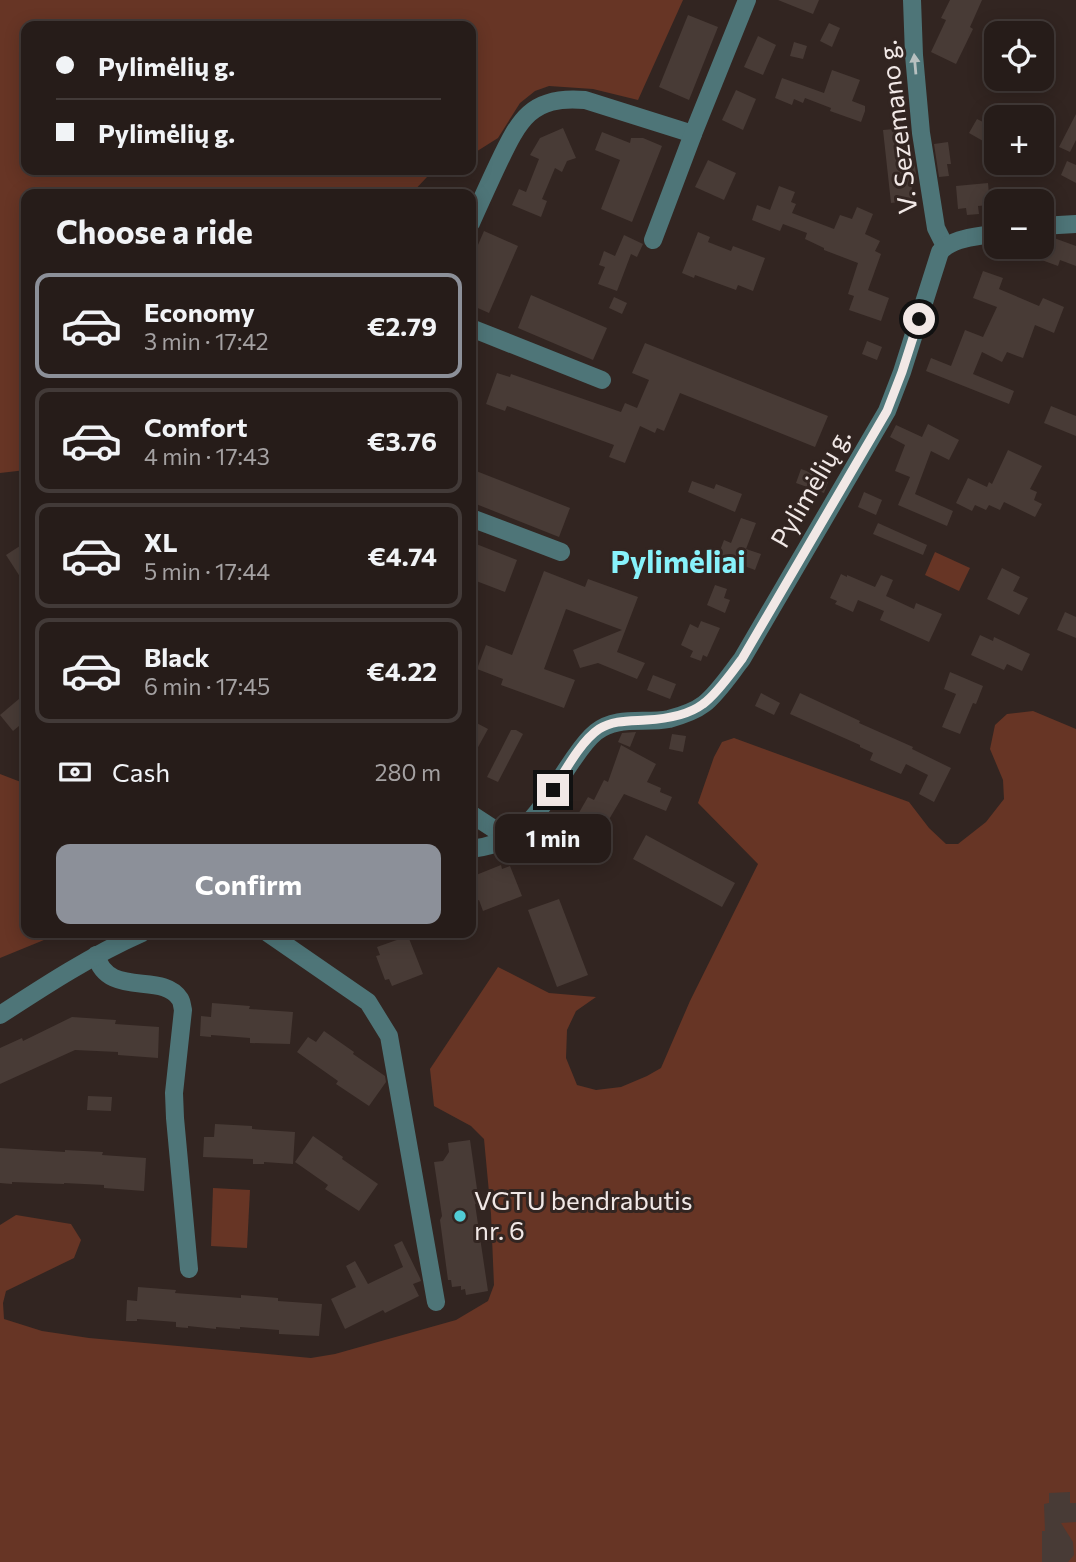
<!DOCTYPE html>
<meta charset="utf-8">
<style>
body{margin:0;font-family:Commissioner,sans-serif;background:#322926;color:#f1f3f6;height:100vh;display:flex;flex-direction:column;font-size:26px;white-space:nowrap}
*{box-sizing:border-box;margin:0}
p{font-size:23px;color:#a4a1a2}
.icon{flex:none;width:38px;height:38px;fill:none;stroke:currentColor;stroke-width:2;stroke-linecap:round;stroke-linejoin:round}
.map{position:relative;flex:1;overflow:hidden}
.sheet{position:absolute;left:21px;top:189px;width:455px;height:749px;display:flex;flex-direction:column;background:#261c19;border-radius:14px;box-shadow:0 4px 18px #0003,0 0 0 2px #423a38}
.sheet>*{flex:none}
.top-card{position:absolute;left:21px;top:21px;width:455px;height:154px;border-radius:14px;box-shadow:0 4px 18px #0003,0 0 0 2px #423a38;display:grid;align-content:center;height:154px;padding:0 35px;background:#261c19}
.fabs{position:absolute;left:984px;top:21px;display:grid;gap:14px}
.fabs a{display:grid;place-items:center;width:70px;height:70px;border-radius:14px;background:#261c19;box-shadow:0 4px 18px #0003,0 0 0 2px #423a38;font-size:35px}
.end{position:absolute;width:32px;height:32px;margin:-16px;border:9px solid #f1e8e6;background:#111;box-shadow:0 0 0 4px #111}
.from{border-radius:50%}
.bubble{position:absolute;height:49px;border-radius:14px;background:#261c19;box-shadow:0 4px 18px #0003,0 0 0 2px #423a38;font-size:23px;font-weight:700;line-height:49px;text-align:center}
.top-card b{display:flex;align-items:center;gap:24px;height:66px;font-size:26px}
.top-card b+b{border-top:2px solid #423a38}
.top-card i{width:18px;height:18px;background:#f1f3f6}
ul{padding:0;list-style:none}
li{display:flex;align-items:center;gap:21px;height:105px;margin:0 14px 10px;padding:0 21px;border:4px solid #423a38;border-radius:14px}
li div{flex:1}
li b{display:block;font-size:26px}
li em{font-style:normal;font-weight:700}
li.current{border-color:#8c9099}
li>.icon{width:63px;height:63px;stroke-width:1.5}
h2{padding:0 35px;font-size:32px;line-height:84px}
.pay{display:flex;align-items:center;gap:18px;height:77px;padding:0 35px;font-size:26px}
.pay p{margin-inline-start:auto}
.action{display:flex;gap:14px;margin-top:auto;padding:14px 35px}
.action a{flex:1;height:80px;border-radius:14px;background:#8c9099;color:#fff;font-size:28px;font-weight:700;line-height:80px;text-align:center}
.map>svg:first-child{display:block}
.green{fill:#673525}
.building{fill:#483b36}
.lines{fill:none;stroke-linecap:round;stroke-linejoin:round}
.minor{stroke:#4e7578;stroke-width:18}
.oneway{fill:#b8c0c0}
.route{stroke:#f1e8e6;stroke-width:9}
.poi-dot{fill:#51ccd5;stroke:#322521;stroke-width:2.5}
.labels{text-anchor:middle;stroke-width:6;stroke-linejoin:round;paint-order:stroke}
.street-label{font-size:26px;fill:#f1e8e6;stroke:#322521}
.poi-label{font-size:26px;fill:#f1e8e6;stroke:#322521;text-anchor:start}
.quarter-label{font-size:30px;font-weight:bold;fill:#87f2fb;stroke:#322521}
</style>
<div class="map">
<svg width="1076" height="1562" viewBox="0 0 1076 1562">
<rect width="100%" height="100%" fill="#322521"/>
<g class="green">
<polygon points="0,0 683,0 638,100 593,89 549,86 535,91 520,103 498,138 471,155 471,26 26,26 26,170 442,170 427,177 411,194 26,194 26,470 0,473"/>
<polygon points="935,552 970,568 959,591 925,575"/>
<polygon points="1033,711 1076,729 1076,1562 0,1562 0,1225 16,1215 71,1224 81,1240 74,1258 6,1291 3,1303 4,1319 42,1331 89,1338 311,1358 335,1354 456,1320 488,1301 494,1285 491,1214 484,1139 471,1126 434,1106 430,1069 498,967 549,993 596,997 576,1011 567,1030 566,1058 577,1085 596,1090 621,1087 647,1076 661,1068 690,1001 758,864 698,803 714,757 722,742 734,738 909,802 929,828 946,844 958,844 986,822 1004,799 1003,780 990,749 995,725 1007,714"/>
<polygon points="0,774 26,784 26,933 61,933 0,958"/>
<polygon points="213,1188 250,1190 247,1248 211,1246"/>
</g>
<g class="building">
<polygon points="778,0 819,0 813,14"/>
<polygon points="950,0 982,0 970,27 973,29 956,64 931,52 946,20 941,18"/>
<polygon points="688,15 718,27 689,100 659,87"/>
<polygon points="829,23 840,28 832,47 820,41"/>
<polygon points="758,36 776,45 763,75 744,67"/>
<polygon points="794,42 807,46 803,59 790,56"/>
<polygon points="832,70 860,80 852,101 865,106 865,111 861,122 830,111 831,108 805,98 803,103 794,99 792,105 775,98 782,78 824,93"/>
<polygon points="736,90 756,99 743,130 722,120"/>
<polygon points="1076,114 1076,140 1070,152 1059,147"/>
<polygon points="977,119 991,126 983,141 969,133"/>
<polygon points="563,128 576,158 567,161 562,172 555,168 542,199 547,201 541,217 512,205 519,189 526,192 539,159 530,155 540,138"/>
<polygon points="905,128 907,148 912,147 917,180 911,181 913,200 891,203 883,130"/>
<polygon points="602,132 630,143 631,138 643,138 662,146 632,222 601,209 620,160 595,150"/>
<polygon points="948,142 951,164 947,164 949,176 939,177 934,144"/>
<polygon points="708,160 736,173 724,200 695,187"/>
<polygon points="1067,161 1076,165 1076,183 1061,175"/>
<polygon points="988,183 990,205 978,206 979,214 967,215 966,208 958,209 956,186"/>
<polygon points="779,186 795,192 791,202 796,204 792,213 834,229 840,215 852,219 857,207 873,214 865,234 880,241 875,251 881,254 868,290 889,298 881,321 849,310 854,296 848,294 858,263 824,250 824,248 805,239 807,233 783,224 780,231 752,220 757,205 770,210"/>
<polygon points="484,231 518,246 489,313 471,305 471,261"/>
<polygon points="698,232 710,237 708,242 731,251 733,246 765,258 753,291 738,285 736,290 695,275 694,278 682,273"/>
<polygon points="624,235 643,244 637,257 631,254 617,291 598,284 605,267 599,265 604,251 615,256"/>
<polygon points="1041,237 1052,241 1054,238 1076,246 1076,266 1060,260 1058,266 1009,248 1009,247 1041,247"/>
<polygon points="983,271 1003,278 999,289 1039,306 1043,298 1064,307 1054,333 1035,325 1023,358 1007,352 1002,362 982,352 973,374 1014,391 1009,404 926,371 931,358 951,366 965,330 983,337 997,307 973,298"/>
<polygon points="531,295 607,328 593,360 518,328"/>
<polygon points="614,297 627,303 622,314 609,308"/>
<polygon points="867,341 882,347 877,360 862,354"/>
<polygon points="645,343 828,416 815,447 680,393 664,431 657,428 655,433 640,426 625,463 609,457 614,445 507,406 505,411 486,404 497,373 510,377 511,374 621,412 625,403 637,408 649,380 632,373"/>
<polygon points="1051,406 1076,416 1076,436 1044,423"/>
<polygon points="928,424 959,440 949,460 931,451 915,494 953,511 947,526 898,505 910,477 895,471 905,445 890,437 896,425 922,437"/>
<polygon points="1008,450 1042,466 1030,489 1037,492 1034,500 1042,504 1035,517 1004,502 1000,510 989,505 986,510 975,505 972,511 956,503 968,478 987,487 989,482 992,484"/>
<polygon points="471,469 570,508 559,537 471,502"/>
<polygon points="801,469 829,479 824,493 796,483"/>
<polygon points="692,481 714,489 716,484 742,494 735,512 688,492"/>
<polygon points="864,492 882,500 876,515 858,507"/>
<polygon points="741,518 756,523 746,549 761,554 755,570 718,556 724,540 731,543"/>
<polygon points="878,523 927,545 923,555 873,534"/>
<polygon points="26,542 26,586 6,555"/>
<polygon points="471,542 517,560 505,592 471,579"/>
<polygon points="1002,568 1020,577 1013,591 1028,598 1019,615 987,599"/>
<polygon points="544,571 585,587 588,579 638,597 617,652 645,663 637,679 598,663 580,668 573,650 622,630 566,609 544,669 575,680 564,708 501,685 503,679 477,669 486,645 512,655"/>
<polygon points="841,574 847,577 847,575 875,587 881,575 893,580 886,596 914,609 916,603 942,614 929,642 880,620 884,611 858,600 853,612 835,604 837,601 830,598"/>
<polygon points="715,585 727,589 724,598 730,600 725,613 707,605"/>
<polygon points="1065,612 1076,617 1076,638 1057,630"/>
<polygon points="701,621 720,628 707,657 703,655 701,661 690,657 693,651 681,645 690,624 698,628"/>
<polygon points="980,635 993,641 994,637 1030,654 1022,671 1007,664 1004,670 971,655"/>
<polygon points="950,672 983,686 976,704 973,703 960,734 942,727 956,694 944,689"/>
<polygon points="653,675 676,684 670,699 647,690"/>
<polygon points="26,693 26,720 13,731 0,715"/>
<polygon points="761,693 780,703 774,715 755,706"/>
<polygon points="800,693 860,721 859,723 913,747 912,749 951,768 934,802 919,794 928,775 906,764 901,774 870,760 873,753 860,747 860,745 790,714"/>
<polygon points="471,720 488,729 471,760"/>
<polygon points="511,730 516,730 523,734 498,782 487,777"/>
<polygon points="636,732 630,747 618,742 622,733"/>
<polygon points="672,734 686,736 683,752 669,749"/>
<polygon points="621,745 656,764 647,782 661,788 660,792 672,797 666,811 624,794 598,838 573,823 588,797 594,800 604,780 608,782"/>
<polygon points="646,835 735,883 722,907 633,859"/>
<polygon points="501,865 502,869 510,866 522,896 483,911 479,900 471,904 471,877"/>
<polygon points="559,899 588,975 557,987 528,910"/>
<polygon points="408,936 423,974 392,986 389,979 385,980 376,956 380,955 377,947"/>
<polygon points="212,1003 250,1006 249,1009 293,1012 290,1044 250,1043 250,1038 211,1035 211,1037 200,1036 201,1016 211,1017"/>
<polygon points="72,1017 116,1020 115,1024 159,1027 158,1058 118,1055 118,1052 75,1050 0,1084 0,1048 22,1038 23,1041"/>
<polygon points="324,1031 354,1052 353,1054 385,1076 386,1082 369,1106 336,1084 338,1081 297,1052 308,1037 316,1042"/>
<polygon points="88,1096 112,1097 111,1111 87,1110"/>
<polygon points="215,1124 252,1126 252,1129 295,1132 293,1164 264,1162 264,1164 253,1164 253,1159 203,1157 204,1137 214,1137"/>
<polygon points="313,1136 343,1157 342,1159 378,1184 359,1211 325,1189 328,1185 295,1162"/>
<polygon points="470,1140 479,1203 475,1204 488,1291 466,1295 465,1289 461,1290 461,1286 452,1287 451,1280 448,1280 440,1220 442,1216 434,1162 443,1161 449,1152 448,1143"/>
<polygon points="0,1148 65,1152 65,1150 103,1152 102,1155 146,1158 144,1191 104,1188 104,1185 64,1183 64,1184 12,1182 12,1184 0,1183"/>
<polygon points="402,1241 420,1278 421,1281 413,1284 419,1296 385,1313 383,1310 345,1329 331,1299 356,1287 346,1266 355,1261 368,1284 403,1267 394,1245"/>
<polygon points="138,1287 176,1290 175,1293 241,1298 241,1295 278,1298 278,1301 322,1304 319,1336 279,1334 279,1330 240,1327 240,1329 216,1327 216,1329 188,1326 188,1328 176,1327 176,1322 137,1319 137,1321 126,1321 127,1300 137,1301"/>
<polygon points="1070,1492 1070,1503 1076,1503 1076,1522 1061,1523 1073,1542 1074,1555 1068,1562 1042,1562 1042,1531 1045,1531 1044,1504 1049,1503 1049,1493"/>
</g>
<g class="lines">
<g class="minor">
<polyline points="912,0 914,55 921,133 936,228 945,246"/>
<path d="M471,223C480,203 489,183 498,164C519,120 531,95 585,100L693,134"/>
<polyline points="1041,226 1076,224"/>
<polyline points="653,240 693,134 747,0"/>
<polyline points="471,328 602,380"/>
<polyline points="471,518 561,552"/>
<polyline points="471,814 497,831 502,840"/>
<path d="M471,849C528,843 543,803 572,761C579,751 586,740 596,732C617,715 645,724 669,719C680,716 695,711 704,704C718,693 731,673 742,659L887,411L902,372L940,252C953,237 977,237 996,233"/>
<polyline points="268,933 368,1002 389,1036 436,1302"/>
<path d="M96,955C107,999 163,971 180,999C182,1002 182,1006 183,1010L174,1093L175,1118L189,1269"/>
<path d="M0,1015C46,985 92,955 142,933"/>
</g>
</g>
<defs><path id="oneway-solid" d="M-6-.8H1V-3.2L6.5 0L1 3.2V.8H-6Z" transform="scale(1.75)"/></defs>
<use class="oneway" href="#oneway-solid" transform="translate(915 64) rotate(-95)"/>
<g class="lines">
<path class="route" d="M553,790C565,771 581,741 599,729C613,720 630,721 646,720C666,719 687,716 703,704C717,694 732,672 742,659L887,411L902,372L919,319"/>
</g>
<circle class="poi-dot" cx="460" cy="1216" r="7"/>
<g class="labels">
<g class="street-label">
<text transform="translate(898 127) rotate(-97)" y="9">V. Sezemano g.</text>
<text transform="translate(811 488) rotate(-60)" y="9">Pylimėlių g.</text>
</g>
<g class="poi-label">
<text x="474" y="1210">VGTU bendrabutis<tspan x="474" dy="30">nr. 6</tspan></text>
</g>
<g class="quarter-label">
<text x="678" y="573">Pylimėliai</text>
</g>
</g>
</svg>
<div class="fabs">
<a><svg class="icon" aria-label="locate" viewBox="0 0 24 24"><circle cx="12" cy="12" r="6"/><path d="M12 2v4M12 18v4M2 12h4M18 12h4"/></svg></a>
<a>+</a>
<a>−</a>
</div>
<i class="end from" style="left:919px;top:319px"></i>
<i class="end" style="left:553px;top:790px"></i>
<div class="bubble" style="left:495px;top:814px;width:116px">1 min</div>
<div class="top-card">
<b><i class="from"></i>Pylimėlių g.</b>
<b><i></i>Pylimėlių g.</b>
</div>
<section class="sheet">
<h2>Choose a ride</h2>
<ul>
<li class="current"><svg class="icon" aria-label="car" viewBox="0 0 24 24"><path d="M5 17H2v-5l4-1 3-4h7l3 4 3 1v5h-3M9 17h6M6 11h13"/><circle cx="7" cy="17" r="2"/><circle cx="17" cy="17" r="2"/></svg><div><b>Economy</b><p>3 min · 17:42</p></div><em>€2.79</em></li>
<li><svg class="icon" aria-label="car" viewBox="0 0 24 24"><path d="M5 17H2v-5l4-1 3-4h7l3 4 3 1v5h-3M9 17h6M6 11h13"/><circle cx="7" cy="17" r="2"/><circle cx="17" cy="17" r="2"/></svg><div><b>Comfort</b><p>4 min · 17:43</p></div><em>€3.76</em></li>
<li><svg class="icon" aria-label="car" viewBox="0 0 24 24"><path d="M5 17H2v-5l4-1 3-4h7l3 4 3 1v5h-3M9 17h6M6 11h13"/><circle cx="7" cy="17" r="2"/><circle cx="17" cy="17" r="2"/></svg><div><b>XL</b><p>5 min · 17:44</p></div><em>€4.74</em></li>
<li><svg class="icon" aria-label="car" viewBox="0 0 24 24"><path d="M5 17H2v-5l4-1 3-4h7l3 4 3 1v5h-3M9 17h6M6 11h13"/><circle cx="7" cy="17" r="2"/><circle cx="17" cy="17" r="2"/></svg><div><b>Black</b><p>6 min · 17:45</p></div><em>€4.22</em></li>
</ul>
<div class="pay"><svg class="icon" aria-label="cash" viewBox="0 0 24 24"><path d="M3 7h18v10H3z"/><circle cx="12" cy="12" r="2"/></svg>Cash<p>280 m</p></div>
<div class="action"><a>Confirm</a></div>
</section>
</div>
